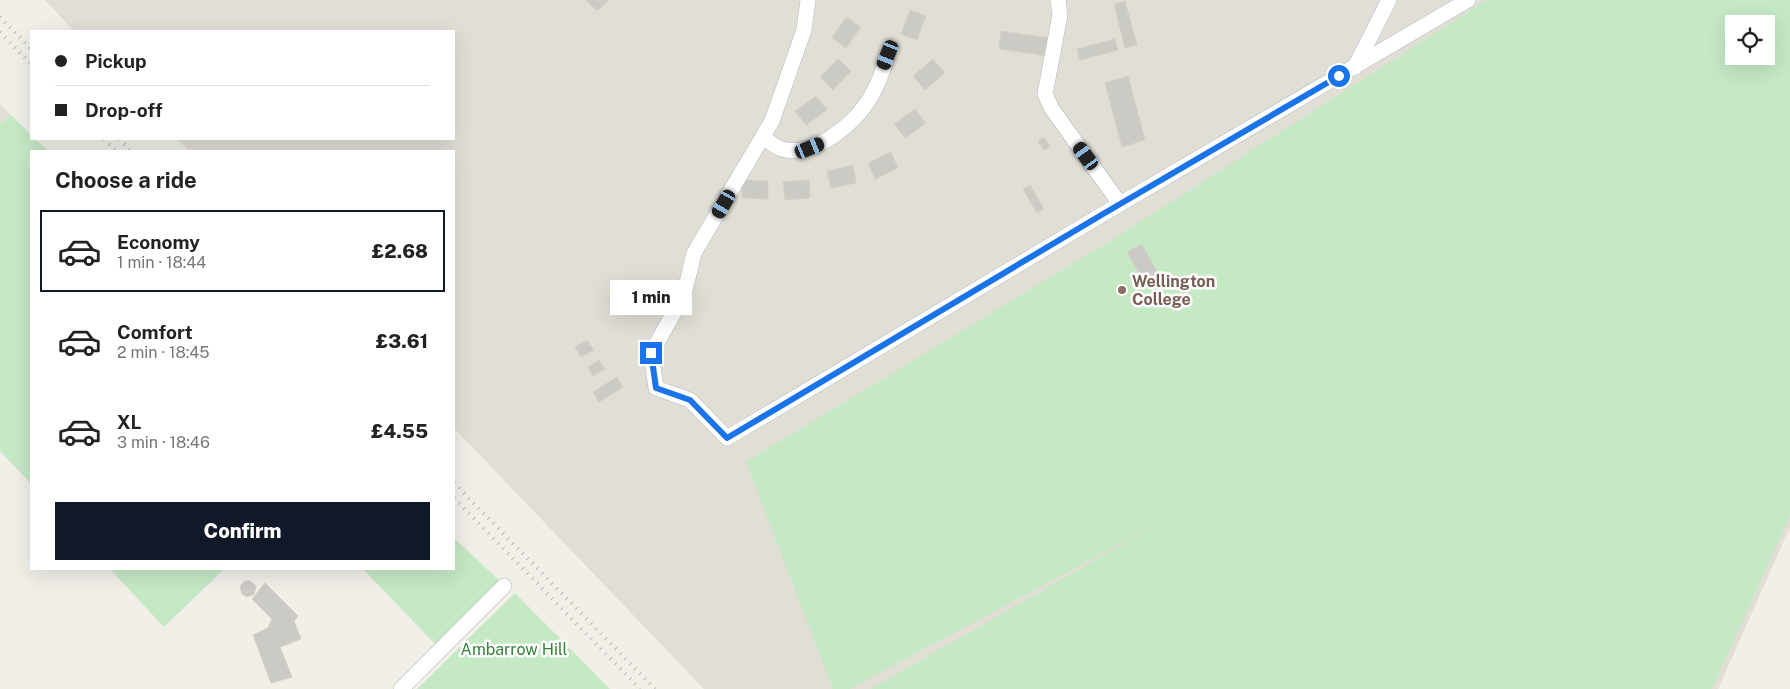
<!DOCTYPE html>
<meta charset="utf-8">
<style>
body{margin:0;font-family:"Public Sans",sans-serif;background:#f2f2f2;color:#222;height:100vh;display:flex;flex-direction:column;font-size:19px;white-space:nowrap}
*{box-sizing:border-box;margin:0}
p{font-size:16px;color:#767676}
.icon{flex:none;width:28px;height:28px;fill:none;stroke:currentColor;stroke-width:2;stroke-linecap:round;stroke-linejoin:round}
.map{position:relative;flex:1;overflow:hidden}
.details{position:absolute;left:30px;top:150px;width:425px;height:420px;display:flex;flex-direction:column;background:#fff;border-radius:0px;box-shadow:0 5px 20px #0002}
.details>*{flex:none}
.hud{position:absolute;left:30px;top:30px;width:425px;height:110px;border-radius:0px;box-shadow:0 5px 20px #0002;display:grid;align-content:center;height:110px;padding:0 25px;background:#fff}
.fabs{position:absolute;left:1725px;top:15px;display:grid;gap:10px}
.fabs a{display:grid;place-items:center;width:50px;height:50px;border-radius:0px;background:#fff;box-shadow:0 5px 20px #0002;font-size:25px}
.end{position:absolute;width:22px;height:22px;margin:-11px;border:6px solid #1a73e8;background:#fff;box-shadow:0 0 0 2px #fff}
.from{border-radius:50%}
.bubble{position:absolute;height:35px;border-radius:0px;background:#fff;box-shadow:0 5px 20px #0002;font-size:16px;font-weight:800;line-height:35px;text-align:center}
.car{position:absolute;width:15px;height:30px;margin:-15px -8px;border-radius:6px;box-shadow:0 0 4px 1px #0007;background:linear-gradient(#222 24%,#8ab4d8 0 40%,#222 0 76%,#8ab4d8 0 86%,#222 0)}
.hud b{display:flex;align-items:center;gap:18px;height:48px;font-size:19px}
.hud b+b{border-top:1px solid #e0e0e0}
.hud i{width:12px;height:12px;background:#222}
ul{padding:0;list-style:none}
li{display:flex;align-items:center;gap:15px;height:82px;margin:0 10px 8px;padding:0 15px;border:2px solid transparent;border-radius:0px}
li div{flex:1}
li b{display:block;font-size:19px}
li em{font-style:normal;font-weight:800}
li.active{border-color:#111827}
li>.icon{width:45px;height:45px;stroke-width:1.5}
h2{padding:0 25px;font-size:22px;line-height:60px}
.primary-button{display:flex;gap:10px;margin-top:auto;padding:10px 25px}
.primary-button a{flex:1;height:58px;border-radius:0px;background:#111827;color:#fff;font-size:20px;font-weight:800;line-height:58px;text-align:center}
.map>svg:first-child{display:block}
.education{fill:#e1ded6;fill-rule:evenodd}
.green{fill:#c5e8c5;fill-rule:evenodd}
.building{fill:#cccac5;stroke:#d6d1c6}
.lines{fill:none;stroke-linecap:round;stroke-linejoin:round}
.minor-casing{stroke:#b5b8bc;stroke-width:16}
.minor{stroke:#fff;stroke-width:15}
.rail{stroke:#b6b7b8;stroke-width:4;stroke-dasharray:1 6;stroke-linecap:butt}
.route{stroke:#1a73e8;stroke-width:6}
.education-dot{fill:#8d6e63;stroke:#fff;stroke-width:2}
.labels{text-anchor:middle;stroke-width:5;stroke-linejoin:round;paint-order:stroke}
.education-label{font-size:16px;font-weight:bold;fill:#785e54;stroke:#fff;text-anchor:start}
.park-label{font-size:16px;fill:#348238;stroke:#fff}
</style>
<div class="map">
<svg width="1790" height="689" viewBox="0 0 1790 689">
<rect width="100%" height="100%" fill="#f1efe8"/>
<g class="education">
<path d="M45,0H1790V527L1718,689H704L454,428V151H189L177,139H454V31H74ZM1734,24H1766V56H1734Z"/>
<polygon points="0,104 11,115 0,124"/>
</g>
<g class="green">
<path d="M1487,0H1790V515L1712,689H871L1167,519L849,689H833L746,462L1115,238ZM1734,24H1766V56H1734Z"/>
<polygon points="11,115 31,135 31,139 35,139 49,151 31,151 31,484 0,451 0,124"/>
<polygon points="454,538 503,584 440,649 363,569 454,569"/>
<polygon points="110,569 224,569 164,627"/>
<polygon points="515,593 610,689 417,689"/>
</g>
<g class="building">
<polygon points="586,0 609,0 597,11"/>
<polygon points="1125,1 1137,45 1125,48 1114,4"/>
<polygon points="910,10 926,16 917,40 901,34"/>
<polygon points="846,17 861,27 846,48 832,38"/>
<polygon points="1001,31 1050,38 1047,56 999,49"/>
<polygon points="1115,39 1118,50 1080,60 1077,49"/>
<polygon points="838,59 851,71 833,90 820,77"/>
<polygon points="933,59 945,73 925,90 913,76"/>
<polygon points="1128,76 1145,140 1122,147 1105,83"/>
<polygon points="816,96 827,110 806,125 795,111"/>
<polygon points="915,109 926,123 905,138 894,124"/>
<polygon points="1044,137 1050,147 1044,150 1038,141"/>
<polygon points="891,152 898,168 875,179 868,163"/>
<polygon points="853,165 856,183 831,188 827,171"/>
<polygon points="742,180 768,181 768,199 742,198"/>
<polygon points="809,180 810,198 785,200 783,182"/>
<polygon points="1030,185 1044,209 1037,213 1023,189"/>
<polygon points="1142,244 1161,279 1146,287 1127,252"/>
<polygon points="587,340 594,350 581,357 575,347"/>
<polygon points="599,360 605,369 593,376 588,367"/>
<polygon points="617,377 623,387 599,402 593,392"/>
<polygon points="245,581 250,581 256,586 254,594 247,597 242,594 240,586"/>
<polygon points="265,583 298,616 294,621 301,639 280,647 292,677 271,683 253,635 268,628 272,619 252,599"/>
</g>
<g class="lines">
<defs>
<g id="minor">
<polyline points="808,0 804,30 772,121 694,253 684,295 651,353 656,388 690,400 727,438 1120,204 1468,0"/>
<polyline points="1058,0 1060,15 1045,94 1052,109 1120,204"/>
<polyline points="1355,67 1389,0"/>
<path d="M763,137C770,142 777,149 786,150C820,155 860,119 874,91C880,80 884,67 888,55"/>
<polyline points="401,689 504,586"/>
</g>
</defs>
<use href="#minor" class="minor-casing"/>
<use href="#minor" class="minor"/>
<g class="rail">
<polyline points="0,17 31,49"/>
<polyline points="0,32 31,64"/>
<polyline points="104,139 116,151"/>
<polyline points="119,139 131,151"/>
<polyline points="454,483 655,689"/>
<polyline points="454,498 640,689"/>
</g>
</g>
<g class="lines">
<polyline class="route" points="651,353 656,388 690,400 727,438 1103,214 1339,76"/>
</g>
<circle class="education-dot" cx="1122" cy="290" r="5"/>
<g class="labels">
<g class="education-label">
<text x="1132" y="287">Wellington<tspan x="1132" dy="18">College</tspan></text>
</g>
<g class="park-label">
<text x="514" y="655">Ambarrow Hill</text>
</g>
</g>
</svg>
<div class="fabs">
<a><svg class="icon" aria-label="locate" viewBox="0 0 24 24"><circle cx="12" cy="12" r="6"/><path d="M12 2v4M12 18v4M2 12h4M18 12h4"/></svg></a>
</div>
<i class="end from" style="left:1339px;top:76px"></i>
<i class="end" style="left:651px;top:353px"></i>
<div class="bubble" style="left:610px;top:280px;width:82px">1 min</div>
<i class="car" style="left:888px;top:55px;rotate:202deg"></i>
<i class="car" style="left:810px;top:148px;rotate:68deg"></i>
<i class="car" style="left:1086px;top:156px;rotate:324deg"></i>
<i class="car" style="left:724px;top:204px;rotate:210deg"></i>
<div class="hud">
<b><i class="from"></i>Pickup</b>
<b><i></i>Drop-off</b>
</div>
<section class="details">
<h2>Choose a ride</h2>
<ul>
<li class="active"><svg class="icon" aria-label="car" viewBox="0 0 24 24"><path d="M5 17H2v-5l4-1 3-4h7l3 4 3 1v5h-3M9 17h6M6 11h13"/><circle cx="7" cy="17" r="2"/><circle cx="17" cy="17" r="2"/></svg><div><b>Economy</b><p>1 min · 18:44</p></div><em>£2.68</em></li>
<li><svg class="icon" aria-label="car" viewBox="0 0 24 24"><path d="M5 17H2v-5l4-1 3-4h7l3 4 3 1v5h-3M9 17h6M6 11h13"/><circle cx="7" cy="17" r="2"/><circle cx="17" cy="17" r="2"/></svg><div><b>Comfort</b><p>2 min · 18:45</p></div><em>£3.61</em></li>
<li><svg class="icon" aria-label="car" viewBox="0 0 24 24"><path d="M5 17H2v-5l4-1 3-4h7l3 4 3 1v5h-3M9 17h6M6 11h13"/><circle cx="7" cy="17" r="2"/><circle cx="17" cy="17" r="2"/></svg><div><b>XL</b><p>3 min · 18:46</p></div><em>£4.55</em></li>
</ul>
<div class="primary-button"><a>Confirm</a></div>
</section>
</div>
